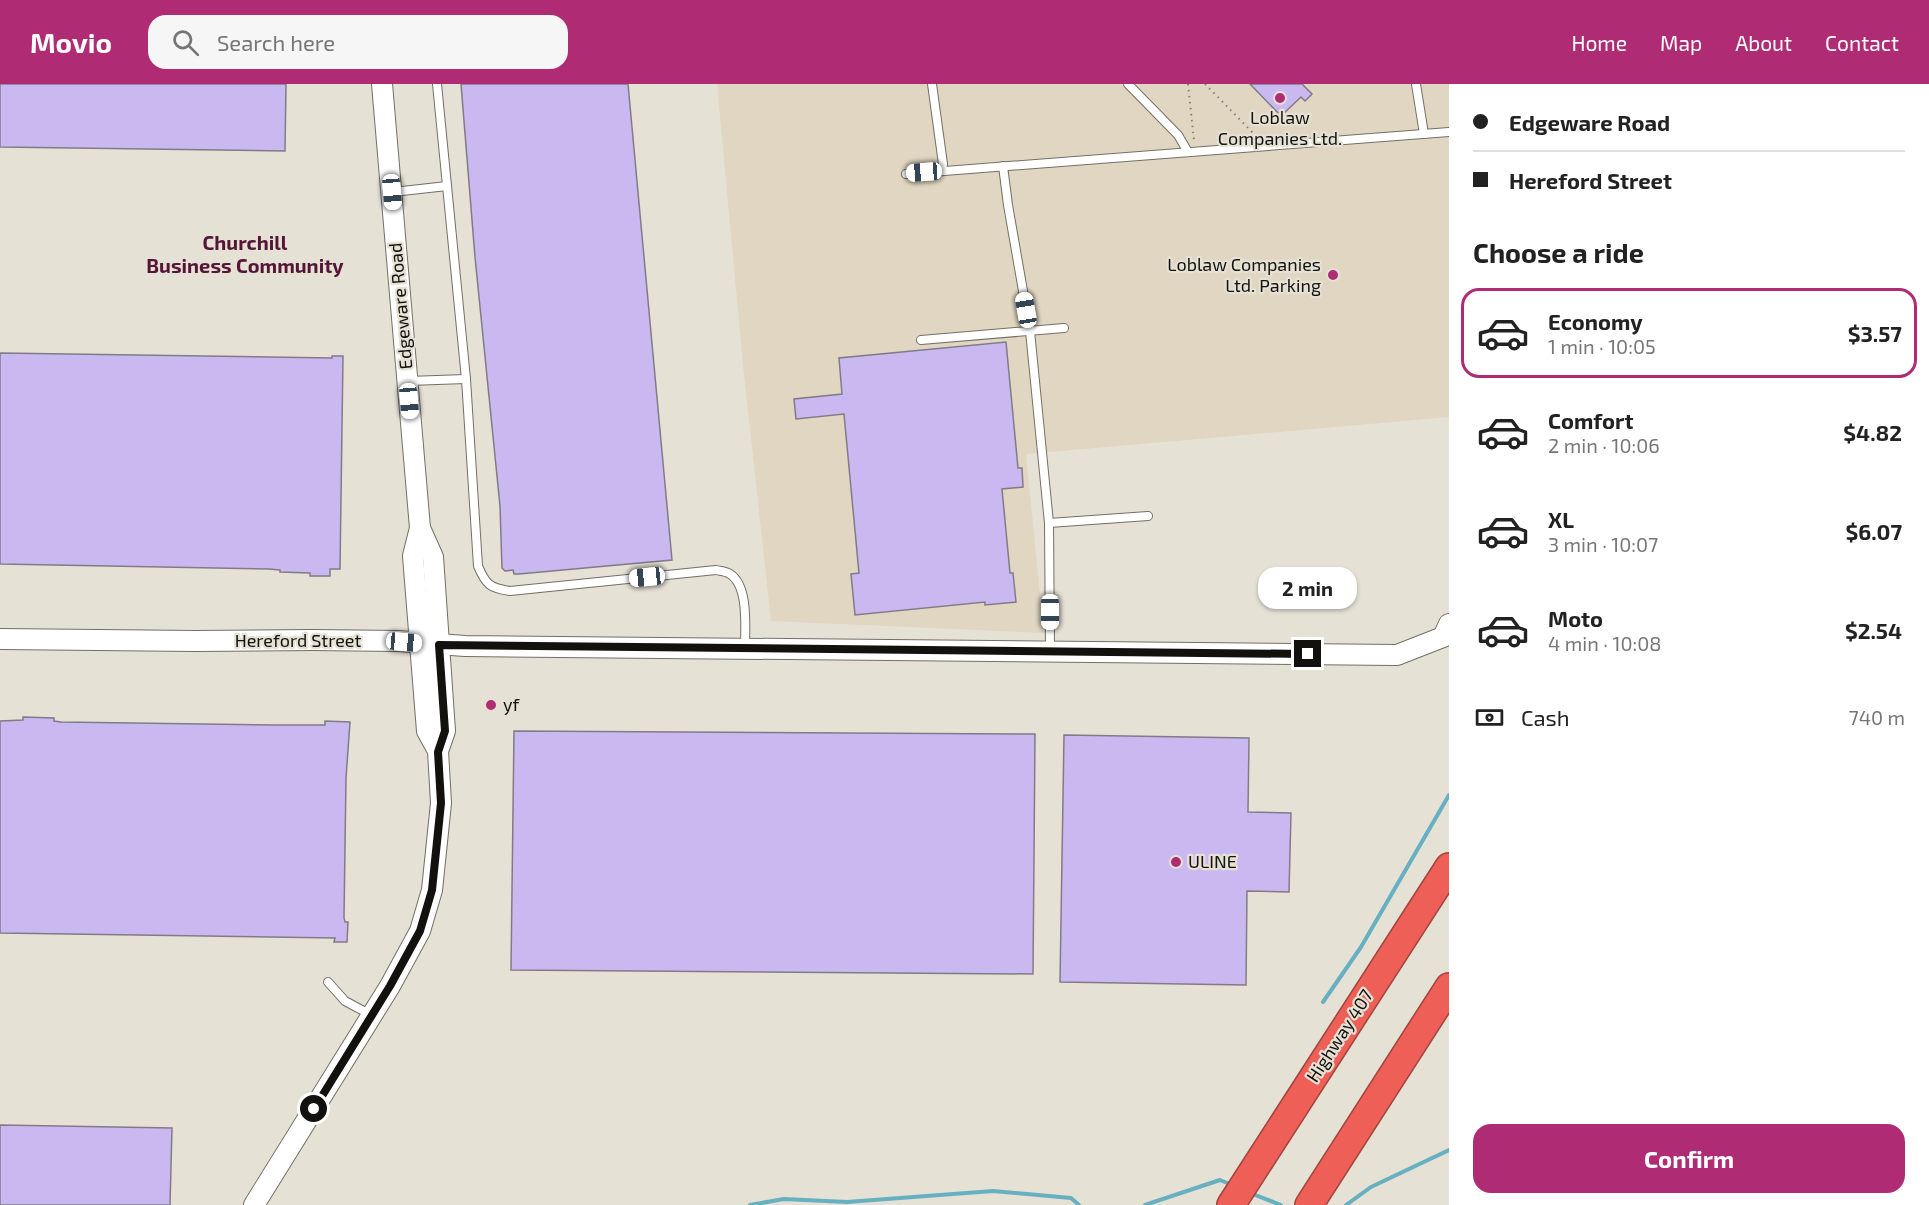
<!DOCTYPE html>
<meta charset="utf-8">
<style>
body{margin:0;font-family:"Exo 2",sans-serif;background:#f6f6f6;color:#222;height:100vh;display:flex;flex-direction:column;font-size:22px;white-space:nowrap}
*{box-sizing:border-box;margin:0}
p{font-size:20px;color:#767676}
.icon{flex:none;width:33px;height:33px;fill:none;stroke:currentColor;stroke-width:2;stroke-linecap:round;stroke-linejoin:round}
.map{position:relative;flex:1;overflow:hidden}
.drawer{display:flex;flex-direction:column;background:#fff;width:480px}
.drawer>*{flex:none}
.hud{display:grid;align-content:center;height:132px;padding:0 24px;background:#fff}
.end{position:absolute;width:27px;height:27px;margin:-14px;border:8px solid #13110d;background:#fff;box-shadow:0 0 0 3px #fff}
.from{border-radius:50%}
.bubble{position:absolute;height:42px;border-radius:18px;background:#fff;box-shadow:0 2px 4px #0004;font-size:20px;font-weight:700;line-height:42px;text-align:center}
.car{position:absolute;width:18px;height:36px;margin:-18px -9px;border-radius:8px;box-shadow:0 0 4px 2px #0007;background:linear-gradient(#fff 24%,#345 0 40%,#fff 0 76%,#345 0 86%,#fff 0)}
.hud b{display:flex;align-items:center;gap:21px;height:57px;font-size:22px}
.hud b+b{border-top:2px solid #e0e0e0}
.hud i{width:15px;height:15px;background:#222}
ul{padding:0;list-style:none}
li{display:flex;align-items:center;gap:18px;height:90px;margin:0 12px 9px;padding:0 12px;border:3px solid transparent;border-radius:18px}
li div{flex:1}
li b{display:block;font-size:22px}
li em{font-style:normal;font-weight:700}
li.on{border-color:#af2b74}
li>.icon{width:54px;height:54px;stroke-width:1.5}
h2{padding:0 24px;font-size:27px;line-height:72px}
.pay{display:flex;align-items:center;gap:15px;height:66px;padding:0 24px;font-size:22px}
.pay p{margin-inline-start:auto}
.primary-button{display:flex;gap:12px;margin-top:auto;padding:12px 24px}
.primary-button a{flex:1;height:69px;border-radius:18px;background:#af2b74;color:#fff;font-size:24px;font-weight:700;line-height:69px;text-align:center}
header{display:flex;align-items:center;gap:36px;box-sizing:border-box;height:84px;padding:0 30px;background:#af2b74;color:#fff}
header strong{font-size:28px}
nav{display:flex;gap:33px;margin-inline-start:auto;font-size:21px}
.search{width:420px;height:54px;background:#f6f6f6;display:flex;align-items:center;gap:15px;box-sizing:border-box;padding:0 21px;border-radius:18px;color:#767676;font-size:22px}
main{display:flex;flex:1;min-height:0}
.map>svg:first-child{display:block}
.commercial{fill:#e0d6c2}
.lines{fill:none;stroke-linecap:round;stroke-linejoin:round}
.stream{stroke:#66b0c2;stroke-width:4}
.building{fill:#cab9f0;stroke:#7f7c87;stroke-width:1.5}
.service-casing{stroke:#736f65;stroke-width:10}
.tertiary-casing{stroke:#736f65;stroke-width:22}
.motorway-casing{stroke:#a1443d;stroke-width:30}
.path{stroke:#848078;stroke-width:2;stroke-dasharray:1.5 4.5;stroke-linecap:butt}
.service{stroke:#fff;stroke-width:8}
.tertiary{stroke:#fff;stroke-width:20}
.motorway{stroke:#ed5f57;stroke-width:27}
.route{stroke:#13110d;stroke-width:8}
.poi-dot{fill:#af2b74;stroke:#e6e1d5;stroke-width:2}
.labels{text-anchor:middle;stroke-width:4.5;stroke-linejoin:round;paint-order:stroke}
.poi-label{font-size:18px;fill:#13110d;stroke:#e6e1d5;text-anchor:start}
.street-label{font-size:18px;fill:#13110d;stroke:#e6e1d5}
.neighbourhood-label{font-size:20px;font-weight:bold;fill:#541537;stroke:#e6e1d5}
</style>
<header>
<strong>Movio</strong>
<div class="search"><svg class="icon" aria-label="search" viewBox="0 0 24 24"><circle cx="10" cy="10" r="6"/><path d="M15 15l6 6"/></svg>Search here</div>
<nav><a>Home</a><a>Map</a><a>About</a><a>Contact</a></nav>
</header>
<main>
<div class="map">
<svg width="1449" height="1121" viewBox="0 0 1449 1121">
<rect width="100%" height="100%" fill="#e6e1d5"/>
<polygon class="commercial" points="717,0 1449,0 1449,333 1026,370 1044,549 771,537 743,281"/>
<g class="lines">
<g class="stream">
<polyline points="1323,918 1361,863 1449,711"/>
<polyline points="1250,1109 1281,1121"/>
<polyline points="750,1121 784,1115 847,1118 993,1107 1071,1114 1079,1121"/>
<polyline points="1145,1121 1220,1096 1232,1101"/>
<polyline points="1346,1121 1371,1103 1449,1066"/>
</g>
</g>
<g class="building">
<polygon points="0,0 286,0 285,67 0,63"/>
<polygon points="461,0 628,0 672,476 519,490 514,490 513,486 505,487 502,484 500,422 475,173"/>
<polygon points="1250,0 1302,0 1312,10 1305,17 1301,13 1281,32"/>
<polygon points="1006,258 1018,384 1022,384 1023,403 1002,405 1010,489 1013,489 1016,518 985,521 985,518 855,531 851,490 859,489 844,330 796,335 794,315 842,310 839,274"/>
<polygon points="0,269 332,274 332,272 343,272 340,485 330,485 330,492 310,492 310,489 280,488 280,486 269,485 0,480"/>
<polygon points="23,633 54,634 54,637 61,638 275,641 325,641 325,637 350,638 346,694 344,834 345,838 348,838 347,858 334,858 335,854 0,849 0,637 23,636"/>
<polygon points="514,647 1035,650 1033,890 511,886"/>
<polygon points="1064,651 1249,654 1248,728 1291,729 1289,808 1247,807 1246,901 1060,898"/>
<polygon points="0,1041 172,1044 170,1121 0,1121"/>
</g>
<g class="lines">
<defs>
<g id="service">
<path d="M437,0L466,295L478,482C486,501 490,504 510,507L716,486C720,487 726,487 730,490C749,502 745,544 745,564"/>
<polyline points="932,0 943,80 942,87"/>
<polyline points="1128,0 1178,51 1188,68"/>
<polyline points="1416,0 1424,50"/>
<polyline points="1003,82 1008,121 1030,247 1049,439 1050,567"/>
<polyline points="906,90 1449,48"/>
<polyline points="393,108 447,102"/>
<polyline points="921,256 1064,244"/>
<polyline points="408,297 466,295"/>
<polyline points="1049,439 1148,432"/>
<polyline points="328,898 345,917 371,931"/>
</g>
<g id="tertiary">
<polyline points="382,0 420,444 433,473 445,647 438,667"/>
<polyline points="0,555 196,557 313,556 398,557 465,562 1397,571 1443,553 1449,540"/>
<polyline points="254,1121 390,902 420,847 432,806 441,719 438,667 427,647 413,472 420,444"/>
</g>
<g id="motorway">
<polyline points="1231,1121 1449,783"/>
<polyline points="1309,1121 1449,903"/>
</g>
</defs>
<use href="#service" class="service-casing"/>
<use href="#tertiary" class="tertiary-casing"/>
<use href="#motorway" class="motorway-casing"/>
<g class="path">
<polyline points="1188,0 1194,57"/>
<polyline points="1205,0 1257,53"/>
</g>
<use href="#service" class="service"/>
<use href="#tertiary" class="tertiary"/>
<use href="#motorway" class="motorway"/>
</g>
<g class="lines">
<polyline class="route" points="314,1025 390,902 420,847 432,806 441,719 438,668 445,647 439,561 1308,570"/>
</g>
<g class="poi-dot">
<circle cx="1280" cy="14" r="6"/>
<circle cx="1333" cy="191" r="6"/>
<circle cx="491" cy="621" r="6"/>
<circle cx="1176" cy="778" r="6"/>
</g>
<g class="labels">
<g class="poi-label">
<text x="1280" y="40" text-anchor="middle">Loblaw<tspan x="1280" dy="21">Companies Ltd.</tspan></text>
<text x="1321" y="187" text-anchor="end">Loblaw Companies<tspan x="1321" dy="21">Ltd. Parking</tspan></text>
<text x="503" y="627">yf</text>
<text x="1188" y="784">ULINE</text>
</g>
<g class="street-label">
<text transform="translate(401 222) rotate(-95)" y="6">Edgeware Road</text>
<text x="298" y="563">Hereford Street</text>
<text transform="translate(1340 952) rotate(-57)" y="6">Highway 407</text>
</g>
<g class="neighbourhood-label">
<text x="245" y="166">Churchill<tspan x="245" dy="23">Business Community</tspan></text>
</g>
</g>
</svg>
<i class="end from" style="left:314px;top:1025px"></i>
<i class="end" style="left:1308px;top:570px"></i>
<div class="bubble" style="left:1258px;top:483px;width:99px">2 min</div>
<i class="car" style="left:924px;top:88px;rotate:266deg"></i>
<i class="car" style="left:392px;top:108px;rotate:175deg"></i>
<i class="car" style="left:1026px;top:226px;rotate:350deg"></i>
<i class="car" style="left:409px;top:317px;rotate:175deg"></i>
<i class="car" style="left:647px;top:493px;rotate:264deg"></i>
<i class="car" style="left:1050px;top:528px;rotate:180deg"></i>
<i class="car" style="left:404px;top:558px;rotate:95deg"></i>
</div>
<section class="drawer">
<div class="hud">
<b><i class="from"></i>Edgeware Road</b>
<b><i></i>Hereford Street</b>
</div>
<h2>Choose a ride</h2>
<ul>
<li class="on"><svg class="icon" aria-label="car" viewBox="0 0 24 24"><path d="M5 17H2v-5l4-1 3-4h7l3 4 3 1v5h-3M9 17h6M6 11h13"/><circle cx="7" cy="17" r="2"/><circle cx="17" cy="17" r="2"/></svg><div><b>Economy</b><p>1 min · 10:05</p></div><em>$3.57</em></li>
<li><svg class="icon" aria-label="car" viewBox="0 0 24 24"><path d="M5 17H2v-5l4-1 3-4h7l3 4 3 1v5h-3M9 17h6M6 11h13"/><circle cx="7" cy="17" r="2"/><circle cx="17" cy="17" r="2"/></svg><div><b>Comfort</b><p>2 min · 10:06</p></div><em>$4.82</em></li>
<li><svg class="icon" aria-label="car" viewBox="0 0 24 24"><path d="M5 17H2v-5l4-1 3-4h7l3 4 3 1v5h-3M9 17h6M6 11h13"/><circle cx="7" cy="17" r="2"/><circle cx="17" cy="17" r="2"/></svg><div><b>XL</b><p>3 min · 10:07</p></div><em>$6.07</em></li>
<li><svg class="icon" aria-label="car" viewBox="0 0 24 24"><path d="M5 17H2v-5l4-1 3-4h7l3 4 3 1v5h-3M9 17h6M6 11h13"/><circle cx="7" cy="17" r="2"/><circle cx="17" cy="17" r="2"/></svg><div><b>Moto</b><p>4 min · 10:08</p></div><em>$2.54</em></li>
</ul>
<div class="pay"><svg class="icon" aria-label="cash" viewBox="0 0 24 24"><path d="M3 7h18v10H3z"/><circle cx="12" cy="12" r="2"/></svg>Cash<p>740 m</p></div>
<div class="primary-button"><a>Confirm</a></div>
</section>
</main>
